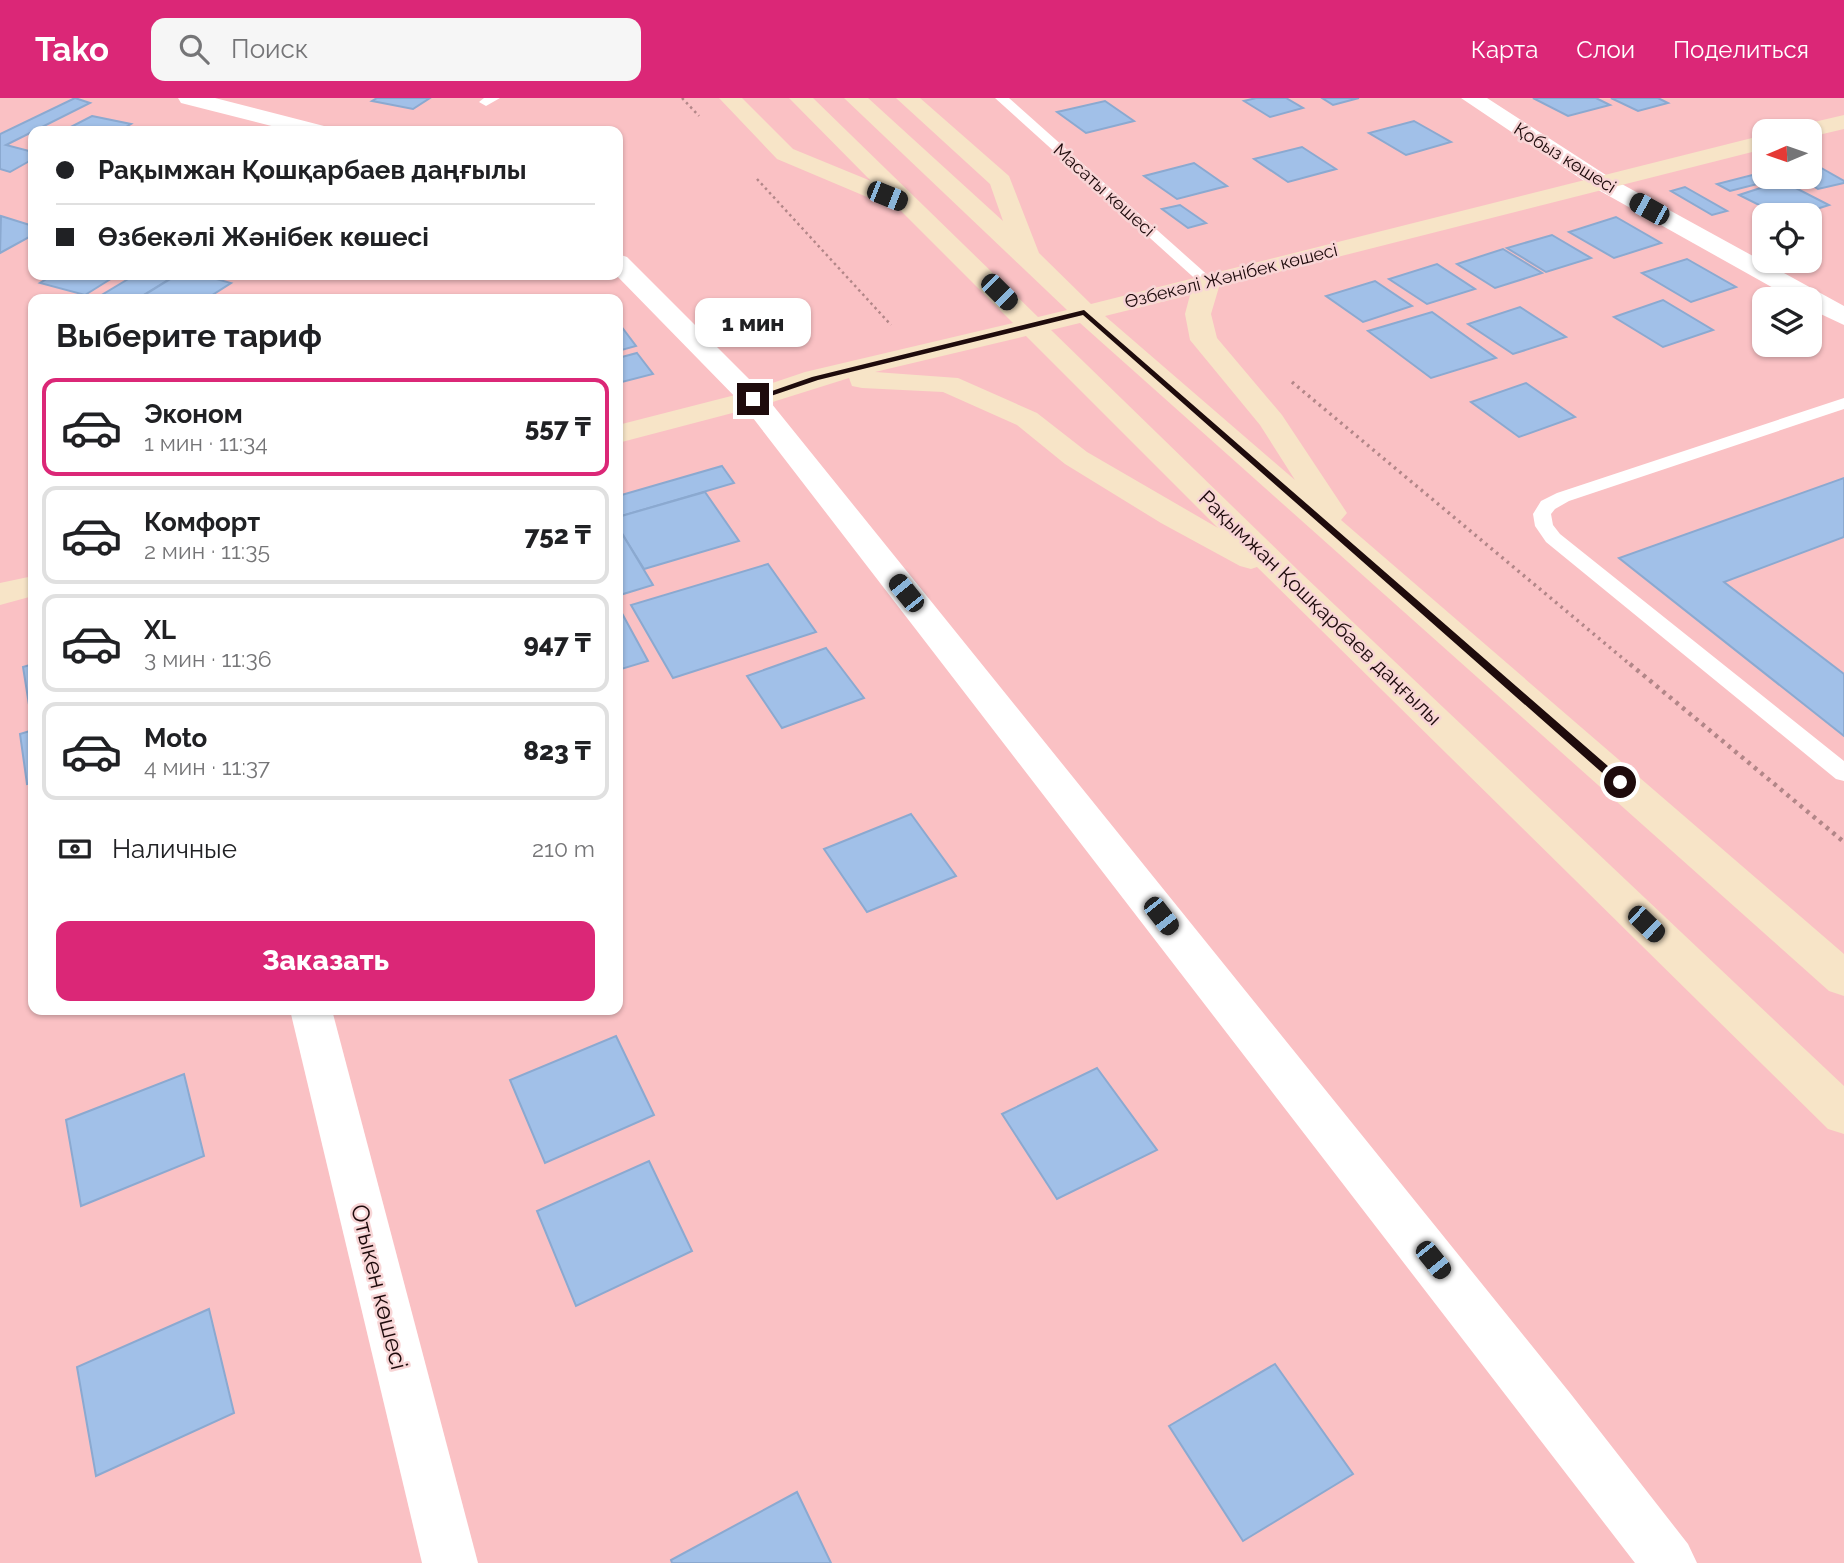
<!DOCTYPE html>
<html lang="ru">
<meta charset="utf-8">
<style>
body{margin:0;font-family:Raleway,sans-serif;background:#f6f6f6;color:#202124;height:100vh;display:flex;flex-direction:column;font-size:26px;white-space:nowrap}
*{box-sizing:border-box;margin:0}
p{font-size:23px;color:#757577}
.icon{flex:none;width:38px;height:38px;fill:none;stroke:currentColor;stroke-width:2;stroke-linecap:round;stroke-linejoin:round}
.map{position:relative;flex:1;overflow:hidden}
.drawer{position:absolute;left:28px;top:196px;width:595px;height:721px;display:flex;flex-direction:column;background:#fff;border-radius:14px;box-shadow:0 2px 5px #0004}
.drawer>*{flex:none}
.guide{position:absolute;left:28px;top:28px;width:595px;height:154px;border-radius:14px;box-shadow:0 2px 5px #0004;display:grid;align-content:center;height:154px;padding:0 28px;background:#fff}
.needle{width:46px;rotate:268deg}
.buttons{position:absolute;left:1752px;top:21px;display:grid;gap:14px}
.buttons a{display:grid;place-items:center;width:70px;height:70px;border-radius:14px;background:#fff;box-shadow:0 2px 5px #0004;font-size:35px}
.end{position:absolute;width:32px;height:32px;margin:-16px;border:9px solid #1e0b0c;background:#fff;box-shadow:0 0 0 4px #fff}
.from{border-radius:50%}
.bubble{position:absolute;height:49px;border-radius:14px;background:#fff;box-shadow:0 2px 5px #0004;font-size:23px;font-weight:800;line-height:49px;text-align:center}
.car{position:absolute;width:21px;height:42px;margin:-21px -10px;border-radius:9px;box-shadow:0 0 5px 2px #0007;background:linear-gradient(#222 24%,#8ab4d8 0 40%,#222 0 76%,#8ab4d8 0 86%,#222 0)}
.guide b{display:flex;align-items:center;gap:24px;height:66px;font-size:26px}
.guide b+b{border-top:2px solid #e0e0e0}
.guide i{width:18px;height:18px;background:#202124}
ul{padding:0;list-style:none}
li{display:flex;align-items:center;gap:21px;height:98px;margin:0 14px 10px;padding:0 14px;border:4px solid #e0e0e0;border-radius:14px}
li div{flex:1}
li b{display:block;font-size:26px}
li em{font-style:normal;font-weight:800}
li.on{border-color:#db2777}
li>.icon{width:63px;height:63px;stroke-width:1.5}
h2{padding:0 28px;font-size:32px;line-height:84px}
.pay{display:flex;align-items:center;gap:18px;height:77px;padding:0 28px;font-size:26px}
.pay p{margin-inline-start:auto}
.button{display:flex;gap:14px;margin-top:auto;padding:14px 28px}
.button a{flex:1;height:80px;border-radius:14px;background:#db2777;color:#fff;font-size:28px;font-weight:800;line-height:80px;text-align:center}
header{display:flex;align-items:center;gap:42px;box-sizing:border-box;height:98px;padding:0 35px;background:#db2777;color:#fff}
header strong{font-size:33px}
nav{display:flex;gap:38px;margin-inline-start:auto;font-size:24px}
.search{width:490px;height:63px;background:#f6f6f6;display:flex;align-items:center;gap:18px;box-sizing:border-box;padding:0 24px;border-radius:14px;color:#757577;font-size:26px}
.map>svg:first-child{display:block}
.building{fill:#a1c0e8;stroke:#8ba9d0;stroke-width:2}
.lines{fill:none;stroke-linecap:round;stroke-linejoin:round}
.path-far2{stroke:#b28688;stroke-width:2.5;stroke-dasharray:2.5 3.5;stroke-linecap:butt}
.path-far1{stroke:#b28688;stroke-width:3.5;stroke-dasharray:2.5 4.5;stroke-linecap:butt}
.path{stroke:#b28688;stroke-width:4.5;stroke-dasharray:3.5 5;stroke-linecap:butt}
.lane{fill:#fff;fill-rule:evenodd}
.street{fill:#fff;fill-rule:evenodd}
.secondary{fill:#f7e4c7;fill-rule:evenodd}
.route{fill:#1e0b0c}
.labels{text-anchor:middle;stroke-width:5;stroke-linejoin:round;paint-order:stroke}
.far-street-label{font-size:18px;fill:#1e0b0c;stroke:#f8d5d6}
.street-label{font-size:21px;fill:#1e0b0c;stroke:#f8d5d6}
.near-street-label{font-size:24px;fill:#1e0b0c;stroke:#f8d5d6}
</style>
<header>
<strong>Tako</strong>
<div class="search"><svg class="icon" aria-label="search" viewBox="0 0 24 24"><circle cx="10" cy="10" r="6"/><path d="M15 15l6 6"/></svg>Поиск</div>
<nav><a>Карта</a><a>Слои</a><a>Поделиться</a></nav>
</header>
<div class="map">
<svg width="1844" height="1465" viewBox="0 0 1844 1465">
<rect width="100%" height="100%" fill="#fac1c4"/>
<g class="building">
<polygon points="75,0 90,5 6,47 33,54 33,61 10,74 0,71 0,36"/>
<polygon points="377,0 430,0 413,11 372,3"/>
<polygon points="1256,0 1286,0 1303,10 1270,19 1244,3"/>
<polygon points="1322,0 1359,0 1333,7"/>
<polygon points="1533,0 1596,0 1610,7 1568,18"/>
<polygon points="1611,0 1658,0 1668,5 1638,13"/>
<polygon points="1105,3 1134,23 1086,35 1057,14"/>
<polygon points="92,18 131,26 119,33 63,33"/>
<polygon points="1414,23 1451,44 1406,57 1369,35"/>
<polygon points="1302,49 1336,71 1288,84 1254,61"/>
<polygon points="1194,65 1227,88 1177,101 1144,78"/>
<polygon points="1816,67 1844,83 1844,85 1818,91 1798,79 1810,79 1810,68"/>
<polygon points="1764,74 1764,79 1777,81 1730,93 1717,86"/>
<polygon points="1782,83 1829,107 1798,117 1779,117 1739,97"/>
<polygon points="1685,89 1727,113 1712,117 1671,93"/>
<polygon points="1180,107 1206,125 1188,130 1162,111"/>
<polygon points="1,118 33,128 33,137 0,155"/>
<polygon points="1616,119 1661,145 1614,160 1569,134"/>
<polygon points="1552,137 1591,160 1546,174 1507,150"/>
<polygon points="1503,151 1542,175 1495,190 1457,166"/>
<polygon points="1687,161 1736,189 1691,204 1642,175"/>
<polygon points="1437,166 1475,191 1427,206 1389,181"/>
<polygon points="53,177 117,177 85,197 40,185"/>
<polygon points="135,177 176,177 137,201 95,201"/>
<polygon points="177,177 202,177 231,185 206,201 138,201"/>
<polygon points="1375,183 1412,208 1363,224 1326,198"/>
<polygon points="1663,202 1713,232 1663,249 1614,219"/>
<polygon points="1520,209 1566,239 1513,256 1468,226"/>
<polygon points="1432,214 1496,260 1431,280 1368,233"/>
<polygon points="618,224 636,248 618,253"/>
<polygon points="637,255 653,276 618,285 618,260"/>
<polygon points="1526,285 1575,319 1519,339 1471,304"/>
<polygon points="722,368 734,385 618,419 618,398"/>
<polygon points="1844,380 1844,439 1724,484 1844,576 1844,638 1619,460"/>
<polygon points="705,394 739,443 644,471 618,429 618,419"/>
<polygon points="618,429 653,487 620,497 618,494"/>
<polygon points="768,466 816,534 673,580 631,507"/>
<polygon points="618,508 648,563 618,572"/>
<polygon points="826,550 864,600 782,630 747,578"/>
<polygon points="33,566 33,632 23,569"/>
<polygon points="33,632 33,685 27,686 20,636"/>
<polygon points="911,716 956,778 867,814 824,751"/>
<polygon points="616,938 654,1017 545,1065 510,982"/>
<polygon points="1097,970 1157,1052 1057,1101 1002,1016"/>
<polygon points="184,976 204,1058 81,1108 66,1022"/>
<polygon points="649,1063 692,1153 576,1208 537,1113"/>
<polygon points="209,1211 234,1315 96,1378 77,1269"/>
<polygon points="1275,1266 1353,1376 1243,1443 1169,1328"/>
<polygon points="797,1394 831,1465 672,1465 671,1462"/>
</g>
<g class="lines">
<g class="path-far2">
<polyline points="682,0 699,18"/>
<polyline points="757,81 891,227"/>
</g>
<polyline class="path-far1" points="1292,284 1632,568"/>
<polyline class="path" points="1630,566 1844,744"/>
<g class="lane">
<polygon points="484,0 500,0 486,8 479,4"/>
<polygon points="995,0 1009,0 1212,181 1215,184 1212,187 1202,187"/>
<polygon points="1844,300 1844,311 1569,403 1555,411 1551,416 1553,427 1560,436 1844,663 1844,683 1836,681 1546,444 1535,428 1533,416 1541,403 1557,395"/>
</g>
<g class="street">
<polygon points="178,0 215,0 324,28 327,33 291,33 181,5"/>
<polygon points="1461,0 1487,0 1609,79 1844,208 1844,227 1810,211 1810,201 1793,201 1593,89"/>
<polygon points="618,156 627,159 763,295 1570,1295 1688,1446 1697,1465 1635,1465 743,307 616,177"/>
<polygon points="290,912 332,912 478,1465 422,1465"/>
</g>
<g class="secondary">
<path d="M719,0H742L793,51L871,83L789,0H813L1038,219L1067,212L844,0H868L1003,123L990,86L896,0H920L1009,78L1039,155L1091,206L1764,37V51L1219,189L1211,216L1217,240L1282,317L1347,415L1341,422L1844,856V898L1829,893L1080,225L1051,232L1301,475L1844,988V1036L1828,1031L1257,469L1251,471L1240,468L1161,425L1065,366L1017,327L943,294L862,290L852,288L849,280L763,307L618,345V327L743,295L805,274L1013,225L897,109L886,107L777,61ZM1190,197L1185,216L1190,242L1260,327L1295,382L1105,218ZM1026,238L1218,430L1087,354L1037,315L958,280L875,274Z"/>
<polygon points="1844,17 1844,31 1810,39 1810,33 1794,33 1797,28"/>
<polygon points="33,478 33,498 0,507 0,485"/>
</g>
</g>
<polygon class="route" points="1084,212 1624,682 1624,687 1616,687 1083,217 818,282 756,303 749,301 812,279"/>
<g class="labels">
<g class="far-street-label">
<text transform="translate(1565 60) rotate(32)" y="6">Қобыз көшесі</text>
<text transform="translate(1104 92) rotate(42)" y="6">Масаты көшесі</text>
<text transform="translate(1231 178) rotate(-14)" y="6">Өзбекәлі Жәнібек көшесі</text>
</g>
<g class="street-label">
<text transform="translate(1320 510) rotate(44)" y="7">Рақымжан Қошқарбаев даңғылы</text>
</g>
<g class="near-street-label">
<text transform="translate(379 1189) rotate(76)" y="8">Отыкен көшесі</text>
</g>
</g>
</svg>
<div class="buttons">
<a><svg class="needle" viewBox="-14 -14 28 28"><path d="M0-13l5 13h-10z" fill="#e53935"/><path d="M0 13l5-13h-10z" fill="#757577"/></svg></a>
<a><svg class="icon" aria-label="locate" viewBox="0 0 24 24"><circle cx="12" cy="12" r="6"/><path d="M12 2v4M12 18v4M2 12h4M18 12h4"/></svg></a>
<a><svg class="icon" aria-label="layers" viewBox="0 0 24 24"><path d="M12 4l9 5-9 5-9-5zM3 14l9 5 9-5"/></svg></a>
</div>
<i class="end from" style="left:1620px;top:684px"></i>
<i class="end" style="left:753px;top:301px"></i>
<div class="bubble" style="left:695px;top:200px;width:116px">1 мин</div>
<i class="car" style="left:887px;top:98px;rotate:112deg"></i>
<i class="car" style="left:1649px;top:111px;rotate:299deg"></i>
<i class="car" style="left:999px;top:194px;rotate:135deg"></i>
<i class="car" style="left:906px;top:495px;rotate:321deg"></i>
<i class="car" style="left:1161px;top:818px;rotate:142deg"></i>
<i class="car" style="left:1646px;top:826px;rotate:134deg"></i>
<i class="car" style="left:1433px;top:1162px;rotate:141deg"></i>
<div class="guide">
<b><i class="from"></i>Рақымжан Қошқарбаев даңғылы</b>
<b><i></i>Өзбекәлі Жәнібек көшесі</b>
</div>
<section class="drawer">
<h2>Выберите тариф</h2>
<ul>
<li class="on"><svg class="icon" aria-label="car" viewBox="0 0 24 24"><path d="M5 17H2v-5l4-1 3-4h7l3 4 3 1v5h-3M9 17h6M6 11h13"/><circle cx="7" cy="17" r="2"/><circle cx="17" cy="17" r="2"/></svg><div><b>Эконом</b><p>1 мин · 11:34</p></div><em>557 ₸</em></li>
<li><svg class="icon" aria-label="car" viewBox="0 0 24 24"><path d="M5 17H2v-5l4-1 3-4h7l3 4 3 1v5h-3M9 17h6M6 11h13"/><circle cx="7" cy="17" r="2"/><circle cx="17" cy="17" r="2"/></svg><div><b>Комфорт</b><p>2 мин · 11:35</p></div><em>752 ₸</em></li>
<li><svg class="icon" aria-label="car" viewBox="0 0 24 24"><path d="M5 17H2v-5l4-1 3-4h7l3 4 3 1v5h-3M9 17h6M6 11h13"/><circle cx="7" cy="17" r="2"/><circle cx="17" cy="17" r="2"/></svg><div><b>XL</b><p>3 мин · 11:36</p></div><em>947 ₸</em></li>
<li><svg class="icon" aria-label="car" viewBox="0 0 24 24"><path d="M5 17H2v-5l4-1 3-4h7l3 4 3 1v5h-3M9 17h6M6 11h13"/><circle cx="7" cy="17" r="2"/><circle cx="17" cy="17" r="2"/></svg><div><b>Moto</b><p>4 мин · 11:37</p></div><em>823 ₸</em></li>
</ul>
<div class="pay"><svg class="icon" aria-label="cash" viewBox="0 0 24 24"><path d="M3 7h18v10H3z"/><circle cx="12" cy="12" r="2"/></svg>Наличные<p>210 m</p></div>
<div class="button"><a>Заказать</a></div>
</section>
</div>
